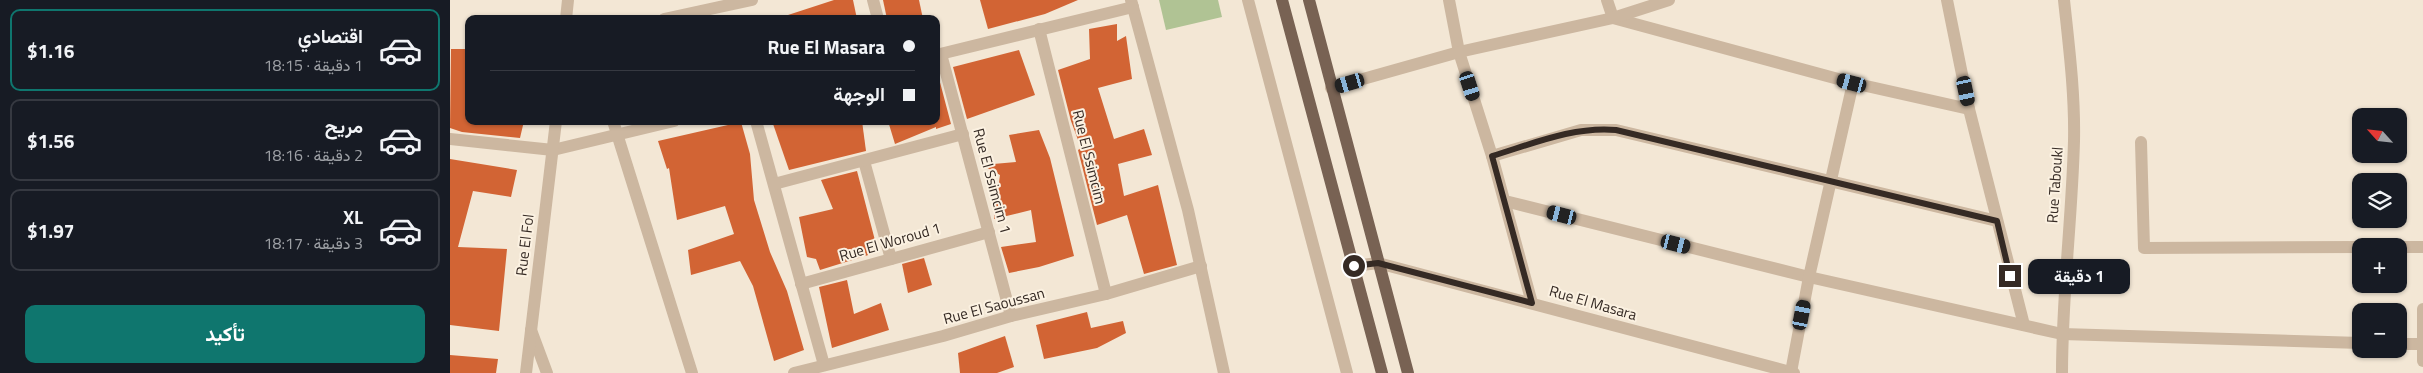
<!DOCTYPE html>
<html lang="ar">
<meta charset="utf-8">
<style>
body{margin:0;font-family:"Titillium Web",Vazirmatn,sans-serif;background:#20242c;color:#f1f3f6;direction:rtl;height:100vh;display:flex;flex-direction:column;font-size:19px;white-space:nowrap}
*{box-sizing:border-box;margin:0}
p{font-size:16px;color:#9ea1a6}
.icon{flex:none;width:28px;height:28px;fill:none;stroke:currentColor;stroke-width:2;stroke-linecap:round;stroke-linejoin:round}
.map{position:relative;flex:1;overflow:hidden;direction:ltr}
.details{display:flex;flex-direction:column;background:#171b24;width:450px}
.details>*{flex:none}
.banner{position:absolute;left:15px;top:15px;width:475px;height:110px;border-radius:10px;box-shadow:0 1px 4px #0004;direction:rtl;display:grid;align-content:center;height:110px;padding:0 25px;background:#171b24}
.needle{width:32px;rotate:297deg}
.tools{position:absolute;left:1902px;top:108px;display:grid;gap:10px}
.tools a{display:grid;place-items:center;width:55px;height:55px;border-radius:10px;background:#171b24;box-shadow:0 1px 4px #0004;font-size:25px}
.end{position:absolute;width:22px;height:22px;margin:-11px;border:6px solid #352a24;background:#fff;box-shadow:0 0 0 2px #fff}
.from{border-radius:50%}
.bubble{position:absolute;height:35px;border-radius:10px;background:#171b24;box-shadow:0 1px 4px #0004;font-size:16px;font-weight:700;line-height:35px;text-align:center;direction:rtl}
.car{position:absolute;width:15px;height:30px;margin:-15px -8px;border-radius:6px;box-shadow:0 0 4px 1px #0007;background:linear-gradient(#222 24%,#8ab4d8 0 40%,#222 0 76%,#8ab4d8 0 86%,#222 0)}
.banner b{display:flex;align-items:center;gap:18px;height:48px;font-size:19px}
.banner b+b{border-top:1px solid #363941}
.banner i{width:12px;height:12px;background:#f1f3f6}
ul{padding:9px 0 0;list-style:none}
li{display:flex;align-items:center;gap:15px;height:82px;margin:0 10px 8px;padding:0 15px;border:2px solid #363941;border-radius:10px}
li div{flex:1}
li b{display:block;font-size:19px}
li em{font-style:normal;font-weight:700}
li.selected{border-color:#0f766e}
li>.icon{width:45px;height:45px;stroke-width:1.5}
.button{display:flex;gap:10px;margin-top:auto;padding:10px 25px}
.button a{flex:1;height:58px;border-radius:10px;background:#0f766e;color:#fff;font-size:20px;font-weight:700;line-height:58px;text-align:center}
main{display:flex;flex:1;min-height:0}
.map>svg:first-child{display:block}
.green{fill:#b0c394}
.building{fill:#d26434}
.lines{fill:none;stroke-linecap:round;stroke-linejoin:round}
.minor{stroke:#ccb7a0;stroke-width:12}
.tertiary{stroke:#ccb7a0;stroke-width:12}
.primary{stroke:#786253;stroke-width:12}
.route{stroke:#352a24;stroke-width:6}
.labels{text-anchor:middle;stroke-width:4;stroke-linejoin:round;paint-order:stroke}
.street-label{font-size:15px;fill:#352a24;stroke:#fbf1e1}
</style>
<main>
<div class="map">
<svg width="1973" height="373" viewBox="0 0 1973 373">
<rect width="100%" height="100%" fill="#f3e7d5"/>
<polygon class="green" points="709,0 768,0 772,17 716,30"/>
<g class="building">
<polygon points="384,0 403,0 407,19 338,19 338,15"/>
<polygon points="433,0 469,0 473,19 437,19"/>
<polygon points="530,0 628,0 595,14 538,29"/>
<polygon points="667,24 667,41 676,36 682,79 648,88 664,139 694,129 702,155 668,164 674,196 708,185 727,265 694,274 677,215 647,225 628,150 631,148 621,121 608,70 640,59 639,29"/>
<polygon points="1,49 19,49 19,121 74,121 70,138 12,132 0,128"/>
<polygon points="569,50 585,95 517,119 503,67"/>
<polygon points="487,71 501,124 486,129 486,127 445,144 438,121 486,121"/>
<polygon points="322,121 412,121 416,151 339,170"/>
<polygon points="291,122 300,154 304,200 320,252 337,291 354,350 324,361 303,286 290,261 241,275 238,250 284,234 275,206 227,220 219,168 217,169 208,141"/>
<polygon points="589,130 600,158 624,256 589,267 559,273 551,247 586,242 581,210 544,219 550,175 532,165 566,162 559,135"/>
<polygon points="0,159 67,170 61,197 23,191 8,247 57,249 49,331 0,325"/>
<polygon points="407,171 428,252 370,270 366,259 357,257 349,217 383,209 371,180"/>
<polygon points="474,258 482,285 458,293 452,264"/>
<polygon points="397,280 404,314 431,303 439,330 382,348 369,287"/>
<polygon points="637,312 641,328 673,321 676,333 647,348 594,359 586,325"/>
<polygon points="555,336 564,367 547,373 510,373 508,353"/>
<polygon points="0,355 48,359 46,373 0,373"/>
</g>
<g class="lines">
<g class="minor">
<polyline points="423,0 428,19"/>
<polyline points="681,0 738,210 774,373"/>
<polyline points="798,0 897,373"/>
<polyline points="999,0 1009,52 1042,156 1082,303"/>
<polyline points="1157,0 1163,18 1403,83 1519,109"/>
<polyline points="1497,0 1519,109 1574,325"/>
<polyline points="214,19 302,0"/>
<polyline points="589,29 656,294"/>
<polyline points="491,54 561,316"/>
<polyline points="486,55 683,7"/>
<polyline points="881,88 1009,52 1163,18 1219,0"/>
<polyline points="163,121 242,373"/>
<polyline points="306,121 374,365"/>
<polyline points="0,139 103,150 224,121"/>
<polyline points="1691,142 1694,248 1911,247"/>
<polyline points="1042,156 1131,130 1166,130 1547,221"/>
<polyline points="414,161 441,259"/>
<polyline points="324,184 513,134"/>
<polyline points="1055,201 1359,277 1612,334 1911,343"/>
<polyline points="1949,247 1973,247"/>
<polyline points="904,266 928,263 1344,373"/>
<polyline points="351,284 539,232"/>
<polyline points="1973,309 1973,361"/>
<polyline points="81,330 97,373"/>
<polyline points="1949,344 1972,344"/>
<polyline points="1341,372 1359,277 1403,83"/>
<polyline points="344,373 493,336 561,316 656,294 751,266"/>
</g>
<g class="tertiary">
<polyline points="116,19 118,0"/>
<polyline points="76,373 106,121"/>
<path d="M1612,373C1612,295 1622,218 1624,141C1625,94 1619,47 1614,0"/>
</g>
<g class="primary">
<polyline points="832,0 932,373"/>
<polyline points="859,0 958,373"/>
</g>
</g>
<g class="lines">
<path class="route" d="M904,266L928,263L1082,303L1042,156C1082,144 1124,126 1166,130L1547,221L1560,276"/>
</g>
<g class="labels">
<g class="street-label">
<text transform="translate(639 157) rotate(76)" y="5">Rue El Ssimcim</text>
<text transform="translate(542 181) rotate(75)" y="5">Rue El Ssimcim 1</text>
<text transform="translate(1605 185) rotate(-86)" y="5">Rue Taboukl</text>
<text transform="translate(440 242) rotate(-16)" y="5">Rue El Woroud 1</text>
<text transform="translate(75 245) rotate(-83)" y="5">Rue El Fol</text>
<text transform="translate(1143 303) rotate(16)" y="5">Rue El Masara</text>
<text transform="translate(544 306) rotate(-15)" y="5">Rue El Saoussan</text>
</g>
</g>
</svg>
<div class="tools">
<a><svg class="needle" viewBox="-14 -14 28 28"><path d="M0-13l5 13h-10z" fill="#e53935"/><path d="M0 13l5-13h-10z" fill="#9ea1a6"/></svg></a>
<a><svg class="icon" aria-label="layers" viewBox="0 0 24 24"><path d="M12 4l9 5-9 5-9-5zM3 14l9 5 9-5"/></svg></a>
<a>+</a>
<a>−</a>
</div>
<i class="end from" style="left:904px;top:266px"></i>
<i class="end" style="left:1560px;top:276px"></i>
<div class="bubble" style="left:1578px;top:259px;width:102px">1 دقيقة</div>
<i class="car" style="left:900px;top:83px;rotate:254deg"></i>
<i class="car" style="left:1402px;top:83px;rotate:285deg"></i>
<i class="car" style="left:1020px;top:86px;rotate:162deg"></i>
<i class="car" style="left:1516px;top:91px;rotate:168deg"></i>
<i class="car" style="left:1112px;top:215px;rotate:284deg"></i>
<i class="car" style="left:1226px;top:244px;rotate:104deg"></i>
<i class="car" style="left:1352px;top:315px;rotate:11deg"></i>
<div class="banner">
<b><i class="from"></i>Rue El Masara</b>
<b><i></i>الوجهة</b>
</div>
</div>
<section class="details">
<ul>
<li class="selected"><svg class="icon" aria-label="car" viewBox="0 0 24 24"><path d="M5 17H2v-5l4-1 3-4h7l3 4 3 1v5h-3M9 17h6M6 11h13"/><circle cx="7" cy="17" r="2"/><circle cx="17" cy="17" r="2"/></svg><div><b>اقتصادي</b><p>1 دقيقة · 18:15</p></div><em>$1.16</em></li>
<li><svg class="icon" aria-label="car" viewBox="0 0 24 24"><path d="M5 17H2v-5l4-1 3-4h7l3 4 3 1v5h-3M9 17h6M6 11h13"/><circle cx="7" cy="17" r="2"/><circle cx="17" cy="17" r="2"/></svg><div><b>مريح</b><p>2 دقيقة · 18:16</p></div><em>$1.56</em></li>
<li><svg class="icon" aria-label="car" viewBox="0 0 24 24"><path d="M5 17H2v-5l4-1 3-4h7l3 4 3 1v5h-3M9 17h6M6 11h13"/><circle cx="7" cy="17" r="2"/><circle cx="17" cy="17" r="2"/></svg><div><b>XL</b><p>3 دقيقة · 18:17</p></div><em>$1.97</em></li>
</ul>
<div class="button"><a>تأكيد</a></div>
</section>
</main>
